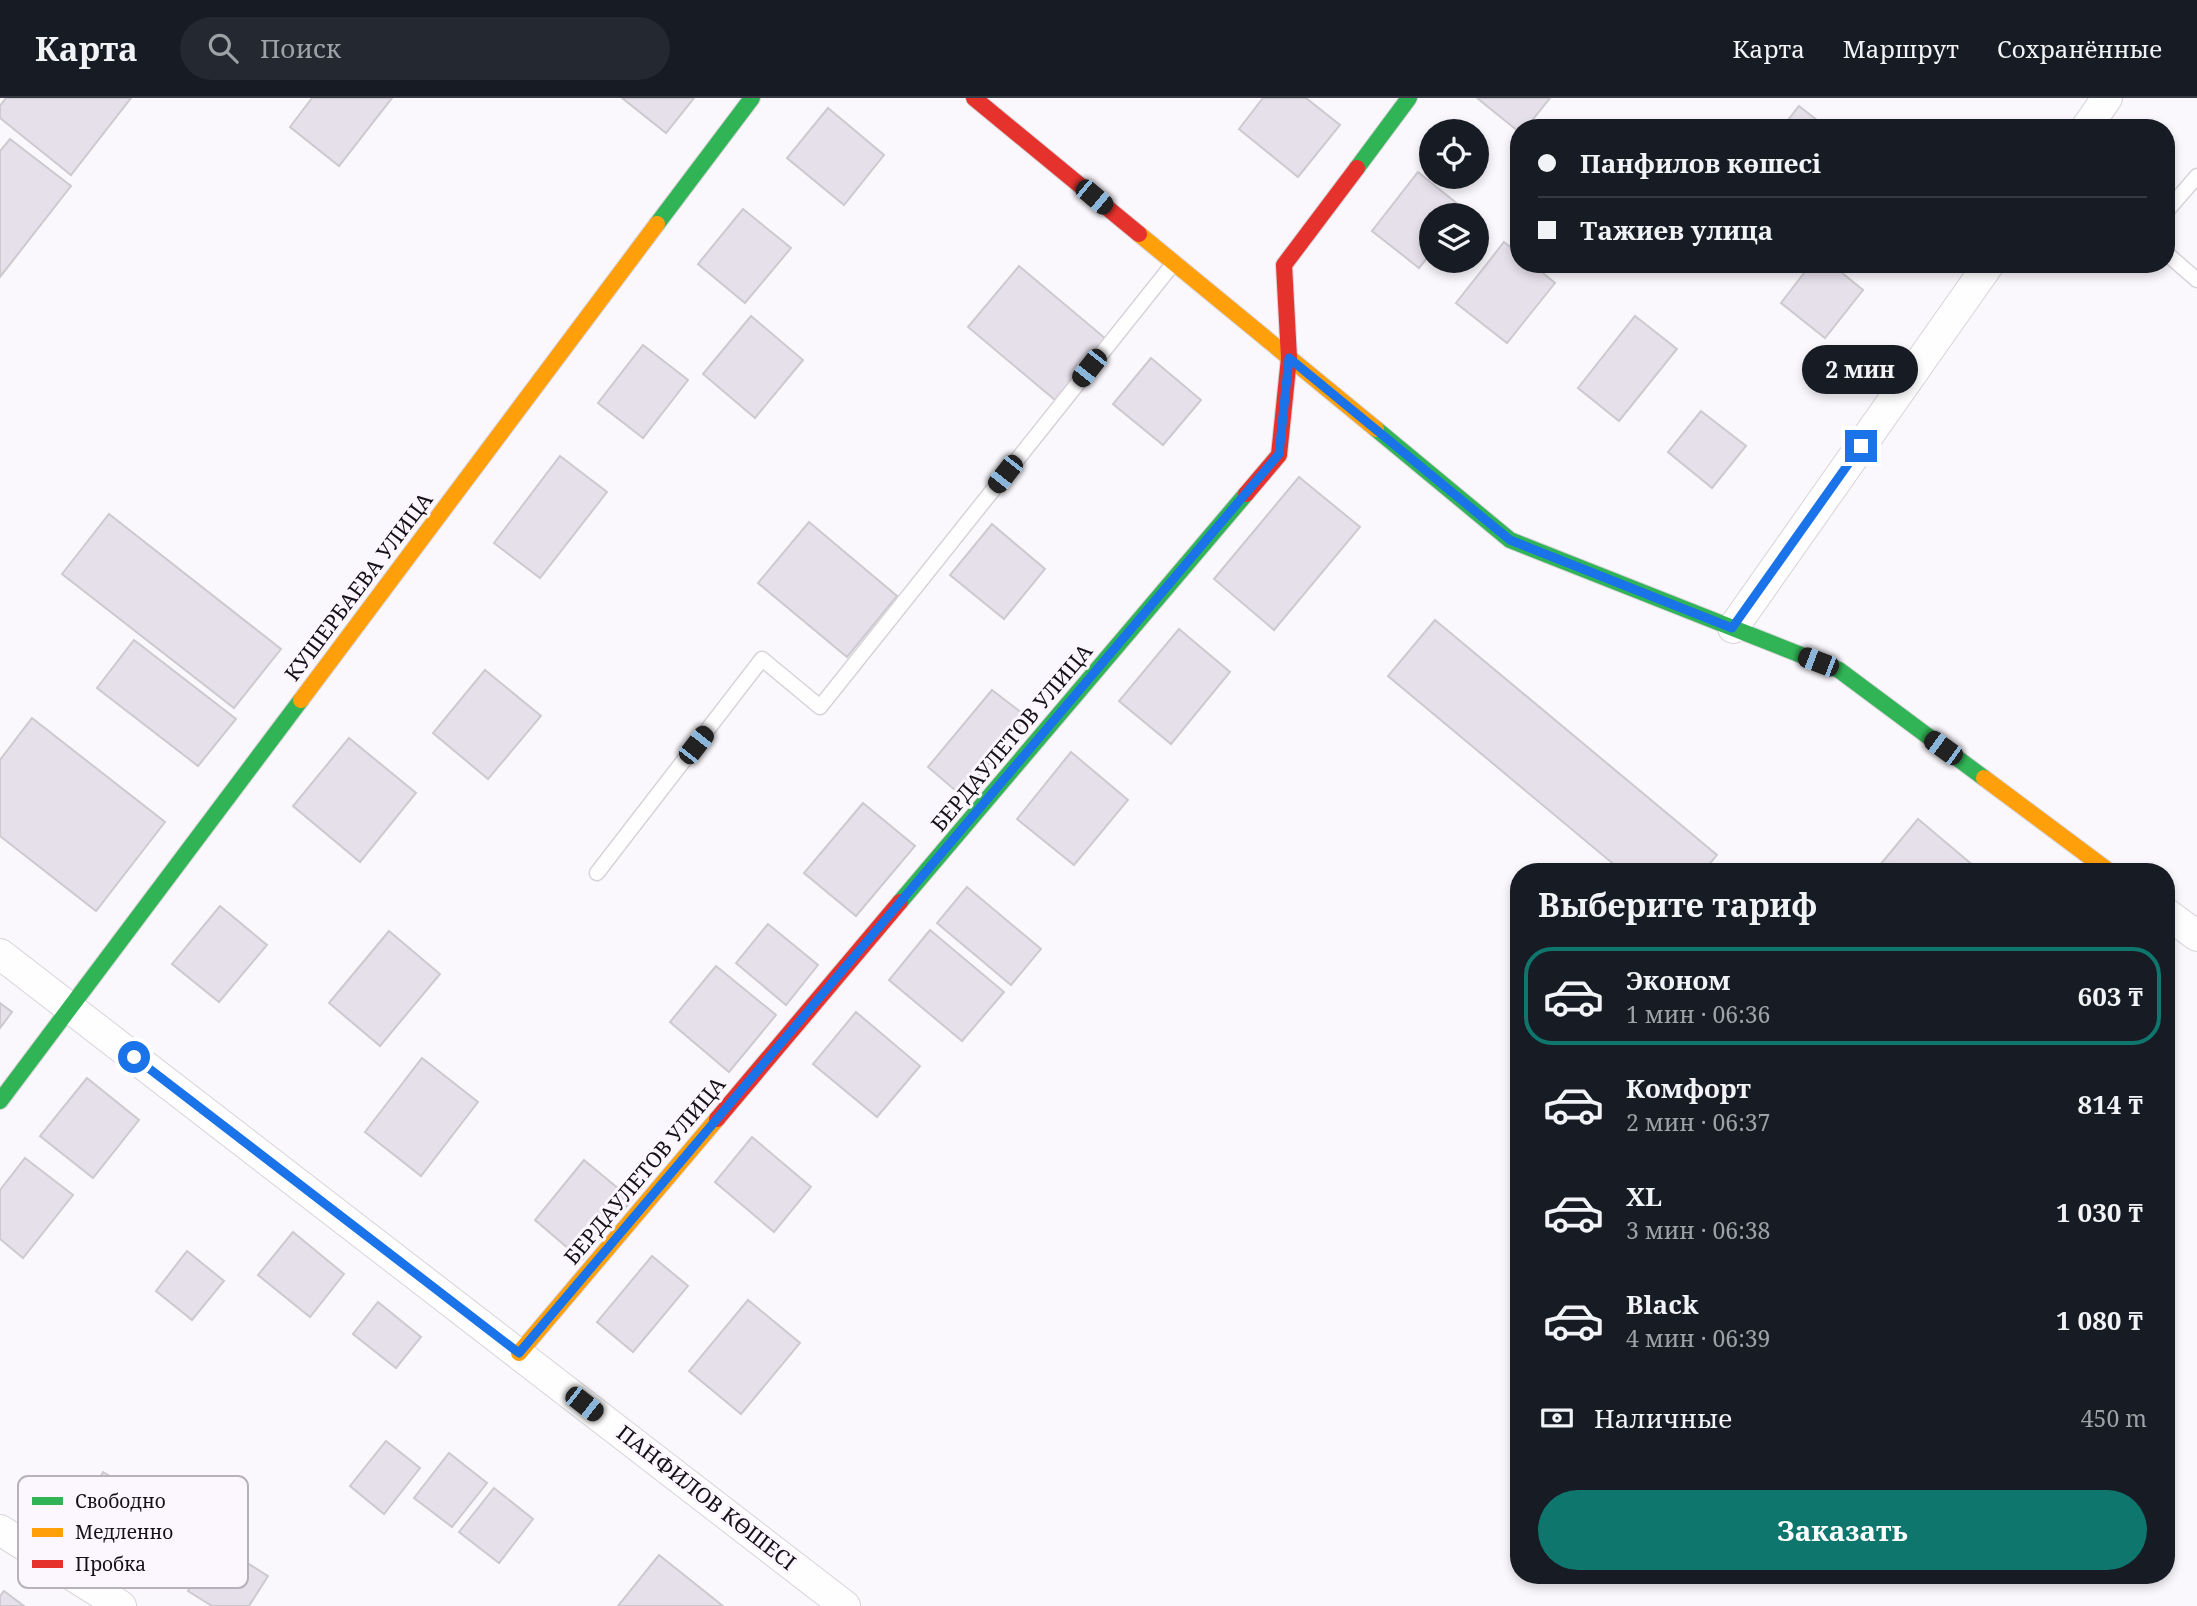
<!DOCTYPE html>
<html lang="ru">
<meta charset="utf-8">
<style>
body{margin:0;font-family:"Noto Serif",serif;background:#242831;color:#f1f3f6;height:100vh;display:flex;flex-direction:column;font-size:26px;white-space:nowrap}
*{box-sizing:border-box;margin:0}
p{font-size:23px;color:#9ea1a6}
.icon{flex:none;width:38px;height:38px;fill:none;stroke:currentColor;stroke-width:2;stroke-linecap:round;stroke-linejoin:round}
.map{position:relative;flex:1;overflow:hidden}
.details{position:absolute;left:1510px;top:765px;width:665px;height:721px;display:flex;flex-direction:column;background:#171b24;border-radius:28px;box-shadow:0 4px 10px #0003}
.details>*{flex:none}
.top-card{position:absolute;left:1510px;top:21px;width:665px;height:154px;border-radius:28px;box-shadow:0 4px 10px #0003;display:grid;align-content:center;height:154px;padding:0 28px;background:#171b24}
.buttons{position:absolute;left:1419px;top:21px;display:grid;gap:14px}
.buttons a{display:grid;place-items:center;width:70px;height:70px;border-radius:50%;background:#171b24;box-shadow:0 4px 10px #0003;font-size:35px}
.end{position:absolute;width:32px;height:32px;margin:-16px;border:9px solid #1a73e8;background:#fff;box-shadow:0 0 0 4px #fff}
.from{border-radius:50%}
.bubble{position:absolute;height:49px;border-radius:24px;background:#171b24;box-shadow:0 4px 10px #0003;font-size:23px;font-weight:700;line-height:49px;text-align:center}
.car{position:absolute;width:21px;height:42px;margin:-21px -10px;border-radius:9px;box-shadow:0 0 5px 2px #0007;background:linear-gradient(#222 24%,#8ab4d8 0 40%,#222 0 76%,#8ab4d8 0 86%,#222 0)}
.top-card b{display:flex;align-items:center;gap:24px;height:66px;font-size:26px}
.top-card b+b{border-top:2px solid #363941}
.top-card i{width:18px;height:18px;background:#f1f3f6}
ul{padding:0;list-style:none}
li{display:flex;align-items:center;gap:21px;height:98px;margin:0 14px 10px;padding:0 14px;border:4px solid transparent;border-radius:28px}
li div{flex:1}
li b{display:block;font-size:26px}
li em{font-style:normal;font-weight:700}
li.active{border-color:#0f766e}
li>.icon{width:63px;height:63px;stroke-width:1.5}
h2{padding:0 28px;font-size:32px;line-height:84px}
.pay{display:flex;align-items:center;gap:18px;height:77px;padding:0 28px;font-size:26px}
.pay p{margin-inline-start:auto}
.action{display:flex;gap:14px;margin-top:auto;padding:14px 28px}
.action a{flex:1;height:80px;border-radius:42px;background:#0f766e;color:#fff;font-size:28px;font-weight:700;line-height:80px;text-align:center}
header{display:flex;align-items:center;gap:42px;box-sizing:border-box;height:98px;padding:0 35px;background:#171b24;border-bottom:2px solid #363941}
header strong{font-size:33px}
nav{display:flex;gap:38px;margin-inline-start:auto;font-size:24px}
.search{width:490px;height:63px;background:#242831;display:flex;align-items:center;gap:18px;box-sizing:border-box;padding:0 24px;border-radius:38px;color:#9ea1a6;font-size:26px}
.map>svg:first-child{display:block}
.building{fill:#e6e0eb;stroke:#cdcacf;stroke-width:2}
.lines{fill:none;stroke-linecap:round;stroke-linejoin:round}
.lane-casing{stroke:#d7d3d9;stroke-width:17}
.street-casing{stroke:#d7d3d9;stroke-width:32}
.fast-casing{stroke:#d7d3d9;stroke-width:18}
.slow-casing{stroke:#d7d3d9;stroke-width:18}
.jam-casing{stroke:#d7d3d9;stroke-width:18}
.lane{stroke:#fefeff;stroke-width:14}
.street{stroke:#fefeff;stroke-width:30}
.fast{stroke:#30b455;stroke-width:16}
.slow{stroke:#ff9f0a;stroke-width:16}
.jam{stroke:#e5322d;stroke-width:16}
.route{stroke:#1a73e8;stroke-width:9}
.labels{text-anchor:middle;stroke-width:6;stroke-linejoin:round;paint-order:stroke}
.street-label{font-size:21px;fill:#161118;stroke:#fcf7fe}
.key{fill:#fcf7fe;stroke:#b7b2b9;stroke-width:2}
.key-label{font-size:19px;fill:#161118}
</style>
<header>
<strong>Карта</strong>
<div class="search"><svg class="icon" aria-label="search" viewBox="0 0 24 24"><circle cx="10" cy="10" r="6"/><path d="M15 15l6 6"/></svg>Поиск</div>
<nav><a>Карта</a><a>Маршрут</a><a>Сохранённые</a></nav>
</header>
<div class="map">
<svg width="2197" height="1508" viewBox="0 0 2197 1508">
<rect width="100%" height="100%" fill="#fbf8fd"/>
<g class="building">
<polygon points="6,0 131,0 71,77 0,20 0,8"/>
<polygon points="312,0 392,0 339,68 290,29"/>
<polygon points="622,0 694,0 666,35"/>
<polygon points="1263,0 1306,0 1340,27 1298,79 1239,31"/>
<polygon points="1477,0 1550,0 1526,30 1519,30 1519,34"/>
<polygon points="1799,8 1827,30 1782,30"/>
<polygon points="828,10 884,57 844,107 787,60"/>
<polygon points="10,41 71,88 0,179 0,53"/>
<polygon points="1418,74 1465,112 1461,117 1432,117 1432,154 1419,170 1372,133"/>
<polygon points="743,111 791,150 745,205 698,166"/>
<polygon points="1504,144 1519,156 1519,166 1532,166 1555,185 1507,245 1456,205"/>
<polygon points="1811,166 1831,166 1863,192 1825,240 1781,205"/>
<polygon points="1019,168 1106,241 1055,302 968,229"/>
<polygon points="751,218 803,262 755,320 703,276"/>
<polygon points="1635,218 1677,251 1619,323 1578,290"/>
<polygon points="643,247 688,282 643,340 598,305"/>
<polygon points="1151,260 1201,302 1163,347 1113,306"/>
<polygon points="1701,313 1746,348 1712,390 1668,354"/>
<polygon points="560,358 607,394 540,480 494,445"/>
<polygon points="1299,379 1360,429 1274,532 1214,481"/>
<polygon points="109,416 281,551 234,610 62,476"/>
<polygon points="809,424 897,498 847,559 758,485"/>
<polygon points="992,426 1045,471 1004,521 950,477"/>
<polygon points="1435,522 1717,757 1703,774 1623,774 1388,578"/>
<polygon points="1179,531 1230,574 1171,646 1119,603"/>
<polygon points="134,542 236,621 198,668 97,590"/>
<polygon points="485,572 541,618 488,681 433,635"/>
<polygon points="992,592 1027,619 962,698 928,669"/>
<polygon points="32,620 165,724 96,813 0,738 0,662"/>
<polygon points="349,640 416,695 360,764 293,708"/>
<polygon points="1071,654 1128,702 1074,767 1017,721"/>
<polygon points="863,705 915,748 856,818 804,775"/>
<polygon points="1918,721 1981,774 1888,774 1880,767"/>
<polygon points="967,789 1041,851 1011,887 937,825"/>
<polygon points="220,808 267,847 219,904 172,866"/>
<polygon points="768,826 818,867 786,907 736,865"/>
<polygon points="930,832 1004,894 962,943 889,882"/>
<polygon points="389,833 440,876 380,948 329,905"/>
<polygon points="716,868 776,917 729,974 670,924"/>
<polygon points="0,905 12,914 0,930"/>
<polygon points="856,914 920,968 877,1019 813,966"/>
<polygon points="422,960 478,1004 421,1078 365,1034"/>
<polygon points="87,980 139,1022 93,1080 40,1038"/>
<polygon points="752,1039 811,1089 774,1134 715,1084"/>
<polygon points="25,1060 73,1097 23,1160 0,1141 0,1092"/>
<polygon points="584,1062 632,1102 582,1162 535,1122"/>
<polygon points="293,1134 344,1176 310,1219 258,1177"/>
<polygon points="187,1153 224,1183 192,1222 156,1193"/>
<polygon points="652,1158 688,1188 633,1254 597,1224"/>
<polygon points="748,1202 800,1245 741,1316 689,1273"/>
<polygon points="378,1204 421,1239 396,1270 353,1236"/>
<polygon points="386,1343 420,1370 384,1416 350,1388"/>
<polygon points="449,1355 487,1385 452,1429 414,1400"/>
<polygon points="103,1374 170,1413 142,1461 75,1423"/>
<polygon points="494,1390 533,1421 499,1465 459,1434"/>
<polygon points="217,1446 268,1478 249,1508 212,1508 188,1493"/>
<polygon points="659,1457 723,1508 618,1508"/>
<polygon points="4,1493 24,1508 0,1508 0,1498"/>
</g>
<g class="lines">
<defs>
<g id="lane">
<polyline points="2166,114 2197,78"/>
<polyline points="2166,155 2197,182"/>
<polyline points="597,775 762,561 820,609 1173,166"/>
</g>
<g id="street">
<polyline points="2086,30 2107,0"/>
<polyline points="1733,530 1989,166"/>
<polyline points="2166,815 2197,838"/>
<polyline points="0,856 845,1508"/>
<polyline points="0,1432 121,1508"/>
</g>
<g id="fast">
<polyline points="1357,70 1409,0"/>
<polyline points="657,126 752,0"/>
<polyline points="1376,331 1510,442 1839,572 1984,680"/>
<polyline points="900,804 1246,396"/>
<polyline points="0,1003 301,602"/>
</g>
<g id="slow">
<polyline points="1139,136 1376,331"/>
<polyline points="301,602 657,126"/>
<polyline points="1984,680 2110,774"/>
<polyline points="519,1255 717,1021"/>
</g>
<g id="jam">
<polyline points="974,0 1139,136"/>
<polyline points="1246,396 1279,357 1289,260 1284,167 1357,70"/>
<polyline points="717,1021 900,804"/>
</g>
</defs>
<use href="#lane" class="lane-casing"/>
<use href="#street" class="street-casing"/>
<use href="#fast" class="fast-casing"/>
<use href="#slow" class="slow-casing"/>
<use href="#jam" class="jam-casing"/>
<use href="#lane" class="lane"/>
<use href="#street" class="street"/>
<use href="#fast" class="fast"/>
<use href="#slow" class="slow"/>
<use href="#jam" class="jam"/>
</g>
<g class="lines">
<polyline class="route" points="134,959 519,1255 1279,356 1289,260 1510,442 1732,530 1861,348"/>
</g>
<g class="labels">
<g class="street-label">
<text transform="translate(359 489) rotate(-53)" y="7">КУШЕРБАЕВА УЛИЦА</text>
<text transform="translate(1012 640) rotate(-50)" y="7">БЕРДАУЛЕТОВ УЛИЦА</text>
<text transform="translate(645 1073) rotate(-50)" y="7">БЕРДАУЛЕТОВ УЛИЦА</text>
<text transform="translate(706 1400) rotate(38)" y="7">ПАНФИЛОВ КӨШЕСІ</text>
</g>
</g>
<rect x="18" y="1378" width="230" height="112" rx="10" class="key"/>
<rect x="32" y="1399" width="31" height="8" fill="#30b455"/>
<rect x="32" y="1430" width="31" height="9" fill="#ff9f0a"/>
<rect x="32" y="1462" width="31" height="8" fill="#e5322d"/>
<g class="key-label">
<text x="75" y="1410">Свободно</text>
<text x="75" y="1441">Медленно</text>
<text x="75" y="1473">Пробка</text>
</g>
</svg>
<div class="buttons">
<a><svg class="icon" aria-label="locate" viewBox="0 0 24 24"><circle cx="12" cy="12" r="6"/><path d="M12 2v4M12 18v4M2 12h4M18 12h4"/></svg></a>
<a><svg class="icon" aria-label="layers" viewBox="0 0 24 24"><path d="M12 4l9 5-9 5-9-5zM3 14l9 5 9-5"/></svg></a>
</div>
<i class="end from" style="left:134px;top:959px"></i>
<i class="end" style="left:1861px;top:348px"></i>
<div class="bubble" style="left:1802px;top:247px;width:116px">2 мин</div>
<i class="car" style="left:1094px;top:99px;rotate:130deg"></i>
<i class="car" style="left:1089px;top:270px;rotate:218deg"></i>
<i class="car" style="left:1005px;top:376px;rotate:218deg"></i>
<i class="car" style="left:1818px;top:564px;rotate:291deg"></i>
<i class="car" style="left:696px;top:647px;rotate:38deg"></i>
<i class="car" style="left:1943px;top:650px;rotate:306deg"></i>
<i class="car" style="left:584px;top:1306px;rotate:128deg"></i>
<div class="top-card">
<b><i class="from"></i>Панфилов көшесі</b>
<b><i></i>Тажиев улица</b>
</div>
<section class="details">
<h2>Выберите тариф</h2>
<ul>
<li class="active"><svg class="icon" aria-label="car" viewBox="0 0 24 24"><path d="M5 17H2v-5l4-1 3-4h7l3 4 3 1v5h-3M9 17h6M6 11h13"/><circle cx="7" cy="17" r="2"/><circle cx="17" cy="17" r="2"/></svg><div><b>Эконом</b><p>1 мин · 06:36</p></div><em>603 ₸</em></li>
<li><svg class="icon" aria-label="car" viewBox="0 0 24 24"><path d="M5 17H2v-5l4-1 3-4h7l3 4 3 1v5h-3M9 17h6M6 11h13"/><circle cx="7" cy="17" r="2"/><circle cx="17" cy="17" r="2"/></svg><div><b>Комфорт</b><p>2 мин · 06:37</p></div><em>814 ₸</em></li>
<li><svg class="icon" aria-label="car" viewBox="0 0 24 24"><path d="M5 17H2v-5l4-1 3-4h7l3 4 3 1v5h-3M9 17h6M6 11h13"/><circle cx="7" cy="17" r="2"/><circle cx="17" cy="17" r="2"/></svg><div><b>XL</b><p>3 мин · 06:38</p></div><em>1 030 ₸</em></li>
<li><svg class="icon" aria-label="car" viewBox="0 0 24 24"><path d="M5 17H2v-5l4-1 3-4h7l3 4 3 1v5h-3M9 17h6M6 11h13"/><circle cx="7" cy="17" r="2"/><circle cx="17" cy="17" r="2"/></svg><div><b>Black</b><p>4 мин · 06:39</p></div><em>1 080 ₸</em></li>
</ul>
<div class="pay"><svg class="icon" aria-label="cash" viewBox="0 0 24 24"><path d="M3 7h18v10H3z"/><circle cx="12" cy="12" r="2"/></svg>Наличные<p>450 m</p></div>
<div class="action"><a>Заказать</a></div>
</section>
</div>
